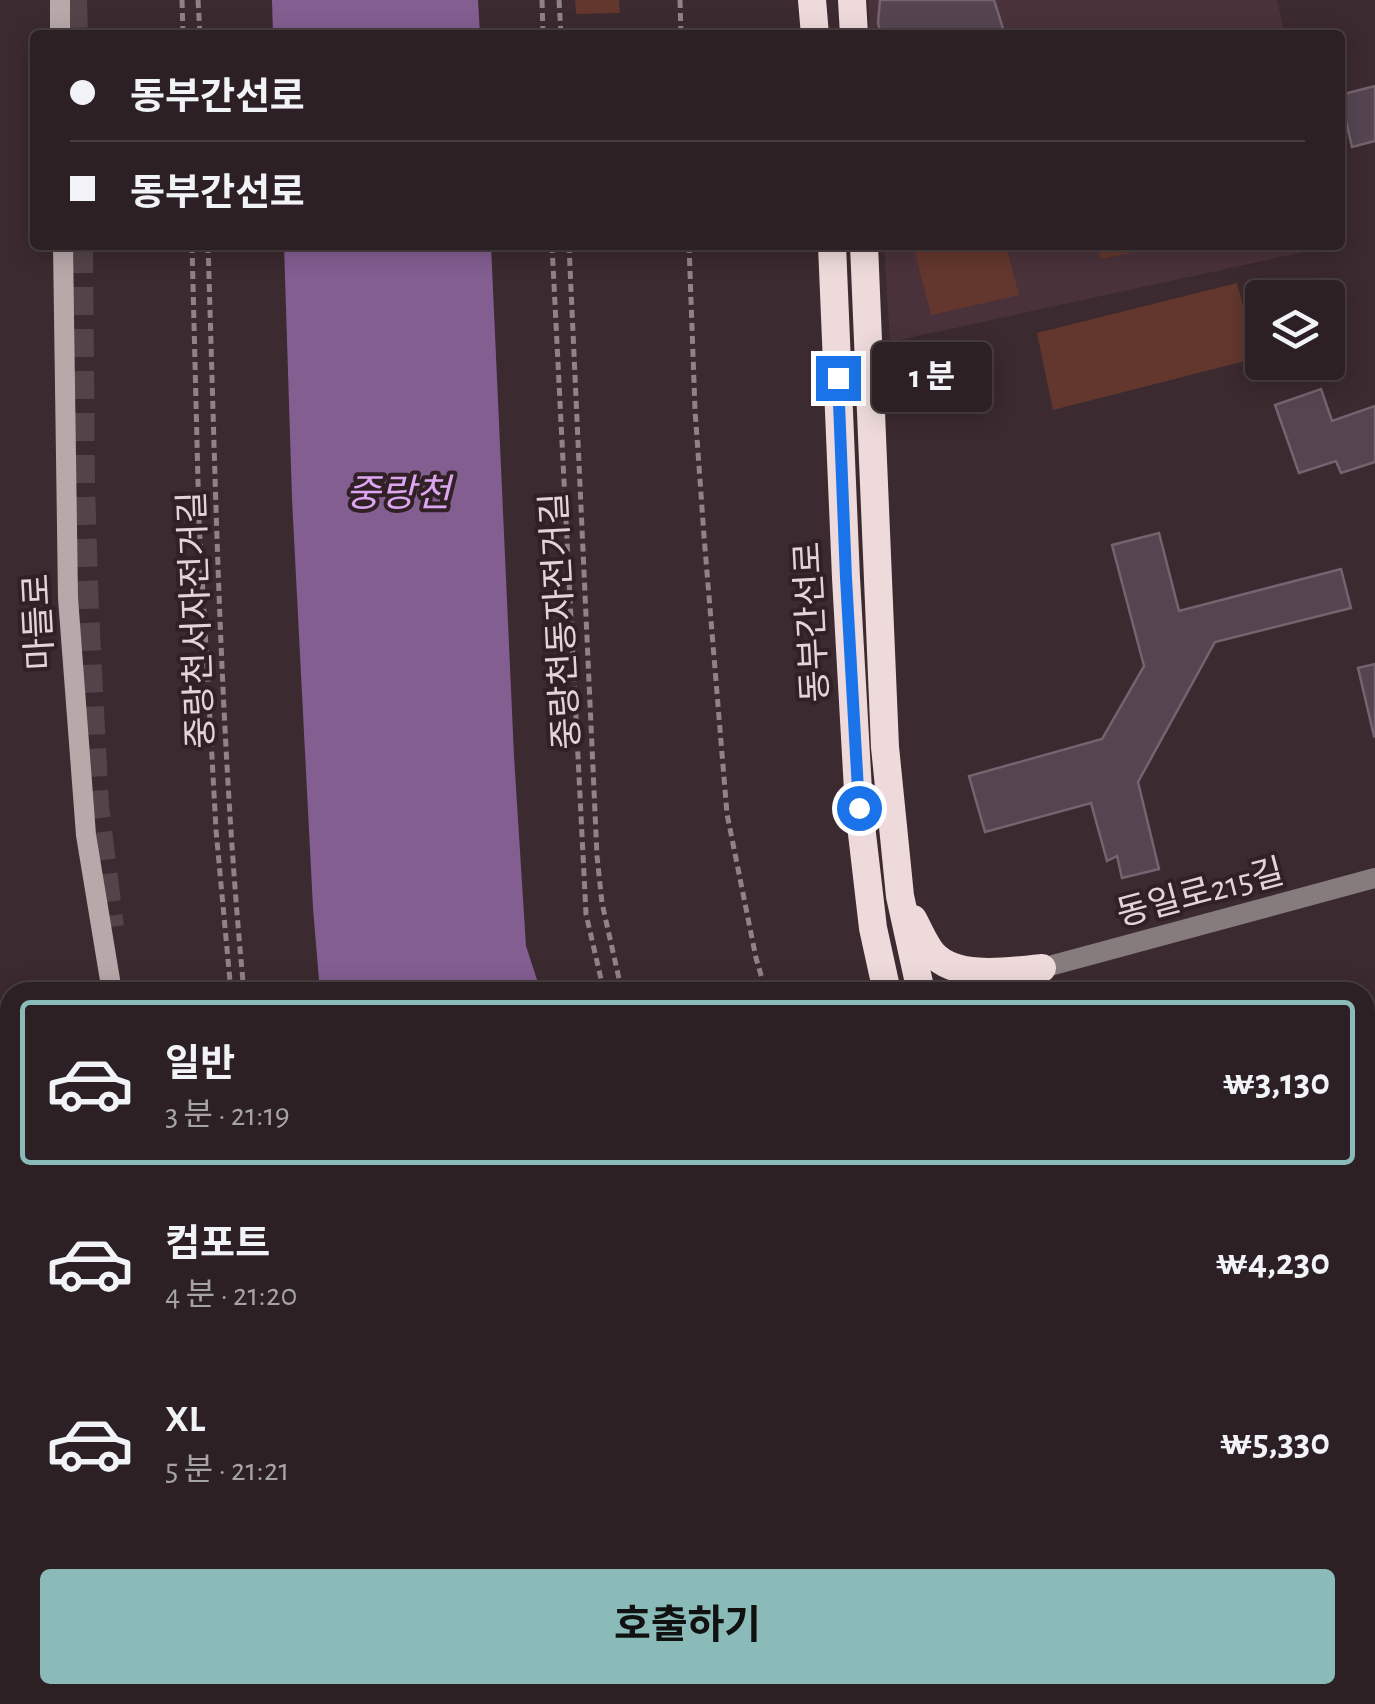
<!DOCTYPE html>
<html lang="ko">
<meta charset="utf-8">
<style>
body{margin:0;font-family:"Alegreya Sans","Noto Sans KR",sans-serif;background:#382d31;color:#f1f3f6;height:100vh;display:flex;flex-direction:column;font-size:38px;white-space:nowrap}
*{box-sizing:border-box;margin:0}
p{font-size:32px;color:#a6a3a6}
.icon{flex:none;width:55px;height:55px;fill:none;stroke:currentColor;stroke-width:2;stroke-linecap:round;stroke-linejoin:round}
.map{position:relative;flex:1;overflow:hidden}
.side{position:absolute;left:0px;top:982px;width:1375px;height:722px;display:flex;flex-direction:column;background:#2c2024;border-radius:30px 30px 0 0;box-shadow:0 5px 25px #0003,0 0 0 2px #483e41}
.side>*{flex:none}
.hud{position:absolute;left:30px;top:30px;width:1315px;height:220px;border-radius:10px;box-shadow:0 5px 25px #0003,0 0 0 2px #483e41;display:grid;align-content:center;height:220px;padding:0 40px;background:#2c2024}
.fabs{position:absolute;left:1245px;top:280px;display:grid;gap:20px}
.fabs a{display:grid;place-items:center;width:100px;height:100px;border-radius:10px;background:#2c2024;box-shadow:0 5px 25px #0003,0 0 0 2px #483e41;font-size:50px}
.end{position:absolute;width:45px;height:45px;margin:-22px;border:12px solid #1a73e8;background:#fff;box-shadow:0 0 0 5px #fff}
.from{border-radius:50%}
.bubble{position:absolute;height:70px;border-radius:10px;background:#2c2024;box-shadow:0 5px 25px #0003,0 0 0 2px #483e41;font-size:32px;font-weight:700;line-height:70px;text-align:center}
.hud b{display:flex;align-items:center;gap:35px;height:95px;font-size:38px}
.hud b+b{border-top:2px solid #483e41}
.hud i{width:25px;height:25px;background:#f1f3f6}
ul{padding:18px 0 0;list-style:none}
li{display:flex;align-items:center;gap:30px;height:165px;margin:0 20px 15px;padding:0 20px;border:5px solid transparent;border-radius:10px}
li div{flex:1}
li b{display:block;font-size:38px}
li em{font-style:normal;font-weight:700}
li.current{border-color:#8bbbb9}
li>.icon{width:90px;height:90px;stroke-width:1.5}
.primary-button{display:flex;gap:20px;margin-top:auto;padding:20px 40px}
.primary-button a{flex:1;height:115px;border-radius:10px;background:#8bbbb9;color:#111;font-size:40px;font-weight:700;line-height:115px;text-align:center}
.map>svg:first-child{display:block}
.built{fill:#4a323b}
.green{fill:#63372d}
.water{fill:#835e91}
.building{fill:#554551;stroke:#756470;stroke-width:2.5}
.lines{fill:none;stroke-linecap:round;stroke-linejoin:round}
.trunk-tunnel{stroke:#544449;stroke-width:28;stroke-dasharray:28 14;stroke-linecap:butt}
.path{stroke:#918287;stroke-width:5;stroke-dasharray:8 5;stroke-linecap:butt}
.tertiary{stroke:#877c7d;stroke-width:20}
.secondary{stroke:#b8a8a9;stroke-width:20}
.trunk{stroke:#eedada;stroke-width:28}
.route{stroke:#1a73e8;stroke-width:12}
.labels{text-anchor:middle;stroke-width:8;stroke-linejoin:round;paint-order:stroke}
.street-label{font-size:35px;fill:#e1d5d9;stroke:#312026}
.water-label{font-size:38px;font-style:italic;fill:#dca6f1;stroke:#312026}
</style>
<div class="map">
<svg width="1375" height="1704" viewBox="0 0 1375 1704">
<rect width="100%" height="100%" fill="#3b2a30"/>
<g class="built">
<polygon points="868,0 1277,0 1285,35 870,35"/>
<polygon points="884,245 1336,245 890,342"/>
<polygon points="180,1695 213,1695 216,1704 150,1704"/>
</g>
<g class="green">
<polygon points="575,0 619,0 620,13 576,14"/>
<polygon points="913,245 1006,245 1019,295 931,315"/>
<polygon points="1097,245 1167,245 1101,259"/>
<polygon points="1237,283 1257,358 1053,410 1037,333"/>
</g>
<g class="water">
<polygon points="272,0 478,0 480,35 273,35"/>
<polygon points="284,245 491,245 514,756 526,946 541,992 320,992 313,908 292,499"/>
<polygon points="589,1695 770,1695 773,1704 593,1704"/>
</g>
<g class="building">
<polygon points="880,0 994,0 1005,35 881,35 878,23"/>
<polygon points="1375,86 1375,141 1352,147 1340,95"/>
<polygon points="1321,389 1332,421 1375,406 1375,462 1341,473 1336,461 1299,473 1275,405"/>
<polygon points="1159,533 1179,611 1341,569 1351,608 1215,642 1138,782 1159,869 1122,878 1117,856 1107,861 1091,803 985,832 969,776 1102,739 1144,666 1112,545"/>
<polygon points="1375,664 1375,735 1374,736 1358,668"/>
<polygon points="1365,1140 1375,1145 1375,1230 1370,1214 1365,1212"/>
<polygon points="10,1496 10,1536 0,1537 0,1497"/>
<polygon points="1375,1645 1375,1704 1273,1704 1271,1695 1365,1695 1365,1681 1370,1680 1365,1662 1365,1648"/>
</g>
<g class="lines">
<g class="trunk-tunnel">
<polyline points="73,0 74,35"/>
<polyline points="79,245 81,486 85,613 95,806 110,927"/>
</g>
<g class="path">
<polyline points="182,0 183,35"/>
<polyline points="198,0 200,35"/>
<polyline points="542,0 543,35"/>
<polyline points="559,0 561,35"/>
<polyline points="680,0 681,35"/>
<polyline points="192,245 199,521 216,830 231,992"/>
<path d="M208,245C216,494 220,744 244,992"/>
<polyline points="552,245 586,914 604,992"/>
<polyline points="569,245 597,856 602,903 622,992"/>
<polyline points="689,245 695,410 704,536 727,814 756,958 766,992"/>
<polyline points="493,1695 497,1704"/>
<polyline points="512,1695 516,1704"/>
<polyline points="814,1695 816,1704"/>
<polyline points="835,1695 838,1704"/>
<polyline points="975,1695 978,1704"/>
</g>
<polyline class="tertiary" points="1042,968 1375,878"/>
<g class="secondary">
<polyline points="60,0 60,35"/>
<polyline points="63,245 68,598 86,835 112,992"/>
<polyline points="317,1695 320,1704"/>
</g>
<g class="trunk">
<polyline points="812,0 815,35"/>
<polyline points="852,0 854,35"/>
<polyline points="832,245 846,578 859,808 873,928 887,992"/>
<polyline points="864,245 885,747 900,896 921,992"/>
<path d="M913,919C919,930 925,945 933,954C957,980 1010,971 1042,968"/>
<polyline points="1110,1695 1114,1704"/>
</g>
</g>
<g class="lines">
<polyline class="route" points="838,378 846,578 859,808"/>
</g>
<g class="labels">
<g class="street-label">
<text transform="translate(196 620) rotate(-92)" y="12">중랑천서자전거길</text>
<text transform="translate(560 621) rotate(-93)" y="12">중랑천동자전거길</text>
<text transform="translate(38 622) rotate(-93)" y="12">마들로</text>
<text transform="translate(811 622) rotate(-93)" y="12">동부간선로</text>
<text transform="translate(1200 892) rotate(-15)" y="12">동일로215길</text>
</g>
<g class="water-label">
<text x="398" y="506">중랑천</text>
</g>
</g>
</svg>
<div class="fabs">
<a><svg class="icon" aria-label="layers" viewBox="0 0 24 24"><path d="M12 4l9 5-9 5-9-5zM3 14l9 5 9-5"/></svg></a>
</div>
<i class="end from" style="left:859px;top:808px"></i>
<i class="end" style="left:838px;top:378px"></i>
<div class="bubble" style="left:872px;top:342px;width:120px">1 분</div>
<div class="hud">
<b><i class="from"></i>동부간선로</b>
<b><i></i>동부간선로</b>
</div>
<section class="side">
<ul>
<li class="current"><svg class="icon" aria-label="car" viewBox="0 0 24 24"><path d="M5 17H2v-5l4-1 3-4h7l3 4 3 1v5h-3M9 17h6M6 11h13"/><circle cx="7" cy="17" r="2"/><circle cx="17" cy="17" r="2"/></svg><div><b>일반</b><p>3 분 · 21:19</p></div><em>₩3,130</em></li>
<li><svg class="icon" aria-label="car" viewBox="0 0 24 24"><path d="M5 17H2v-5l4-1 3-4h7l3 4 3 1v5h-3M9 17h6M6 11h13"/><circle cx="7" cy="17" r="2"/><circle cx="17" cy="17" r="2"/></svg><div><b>컴포트</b><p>4 분 · 21:20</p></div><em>₩4,230</em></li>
<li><svg class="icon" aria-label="car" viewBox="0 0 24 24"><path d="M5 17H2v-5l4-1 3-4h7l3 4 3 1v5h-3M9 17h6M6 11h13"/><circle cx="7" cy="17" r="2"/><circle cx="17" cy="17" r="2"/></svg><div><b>XL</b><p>5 분 · 21:21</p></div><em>₩5,330</em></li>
</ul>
<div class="primary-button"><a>호출하기</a></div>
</section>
</div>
